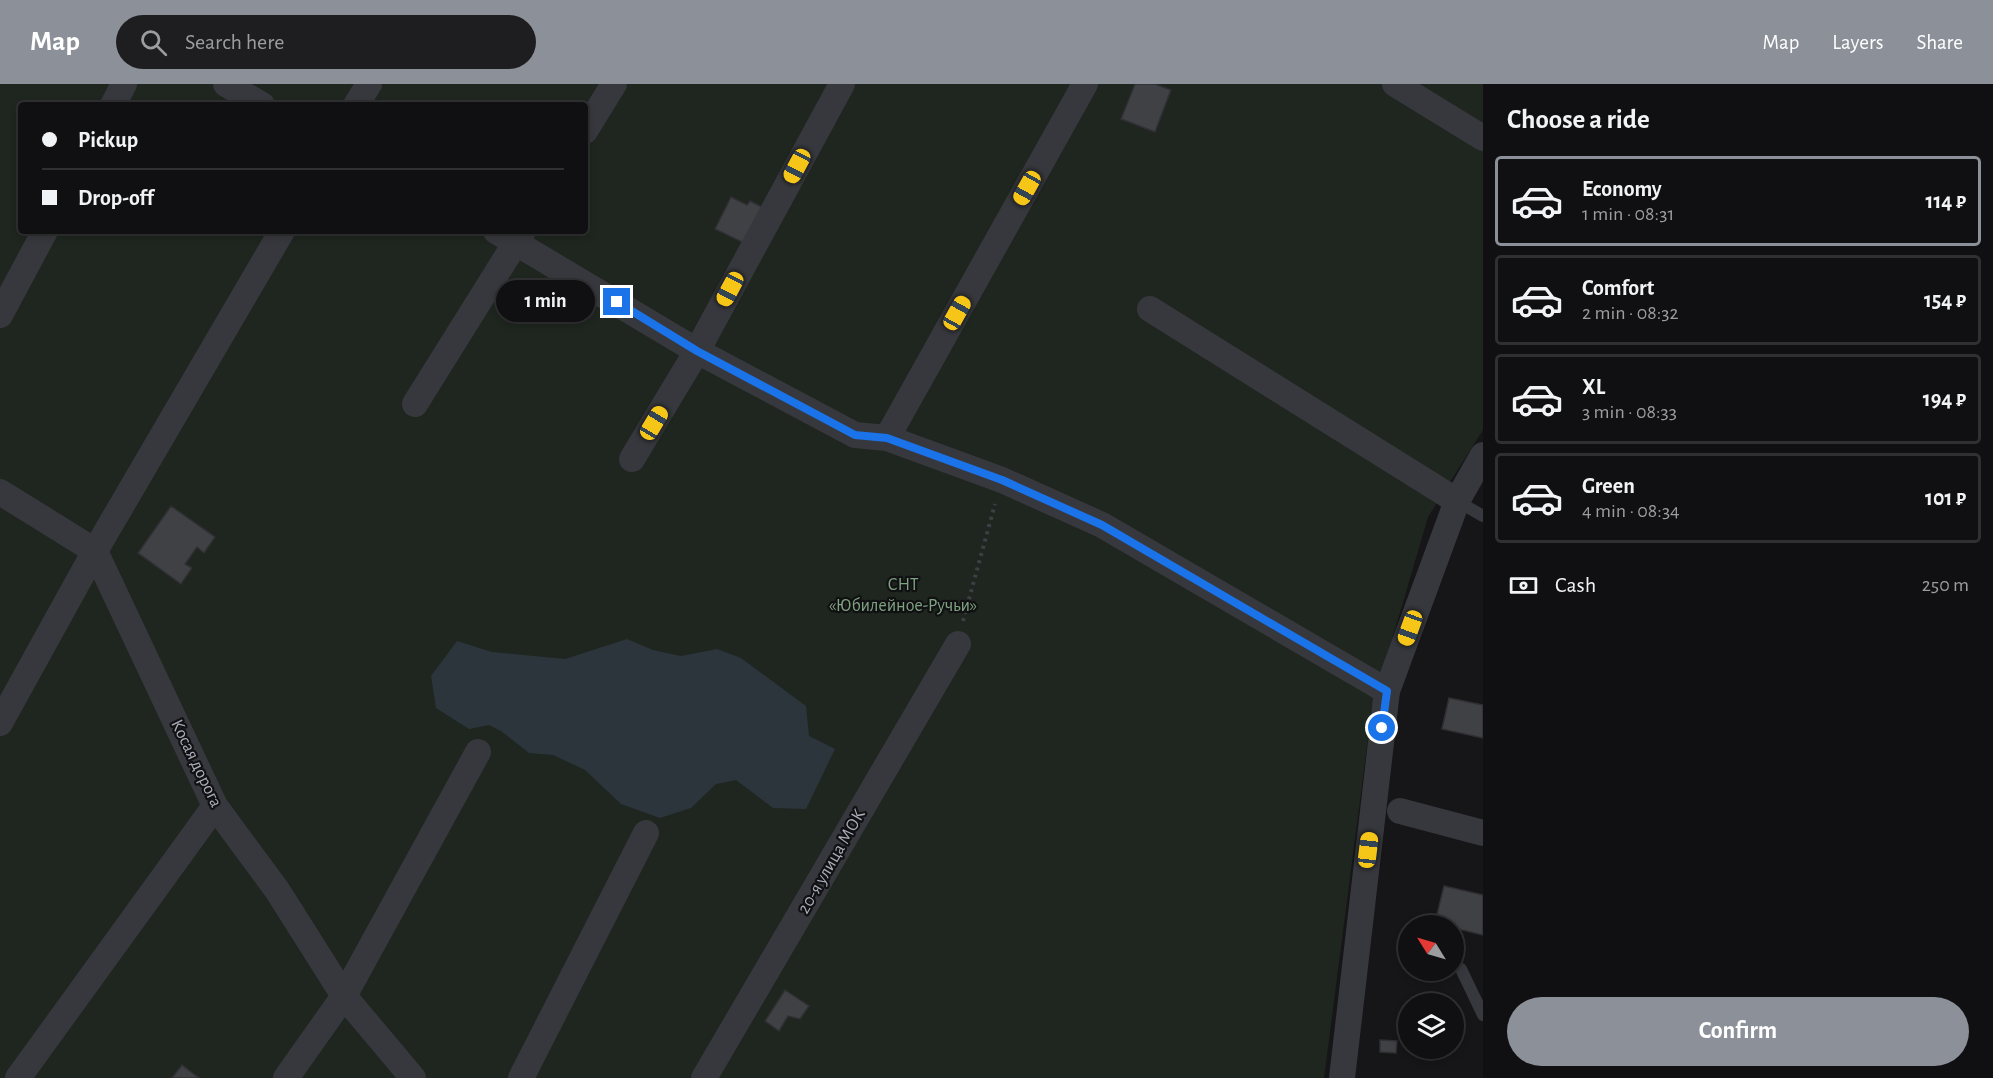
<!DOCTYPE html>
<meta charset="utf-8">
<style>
body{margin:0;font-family:"Alegreya Sans",sans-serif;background:#1e1e20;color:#f1f3f6;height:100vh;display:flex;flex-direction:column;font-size:22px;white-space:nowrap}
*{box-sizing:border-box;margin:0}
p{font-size:20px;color:#9c9d9f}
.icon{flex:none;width:33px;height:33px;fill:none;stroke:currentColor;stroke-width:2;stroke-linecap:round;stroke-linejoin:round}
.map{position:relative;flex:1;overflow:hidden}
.side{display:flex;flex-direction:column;background:#101012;width:510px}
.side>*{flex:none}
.top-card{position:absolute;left:18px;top:18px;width:570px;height:132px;border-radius:6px;box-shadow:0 3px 9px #0003,0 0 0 2px #303032;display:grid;align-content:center;height:132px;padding:0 24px;background:#101012}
.needle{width:39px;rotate:307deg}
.fabs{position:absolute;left:1398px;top:831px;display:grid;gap:12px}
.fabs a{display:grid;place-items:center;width:66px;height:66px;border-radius:50%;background:#101012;box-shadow:0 3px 9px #0003,0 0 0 2px #303032;font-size:30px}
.end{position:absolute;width:27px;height:27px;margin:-14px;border:8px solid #1a73e8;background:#fff;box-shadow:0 0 0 3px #fff}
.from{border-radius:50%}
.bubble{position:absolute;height:42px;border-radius:21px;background:#101012;box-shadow:0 3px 9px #0003,0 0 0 2px #303032;font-size:20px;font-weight:700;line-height:42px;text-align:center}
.car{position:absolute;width:18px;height:36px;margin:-18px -9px;border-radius:8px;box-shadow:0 0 4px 2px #0007;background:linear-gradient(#f5c518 24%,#345 0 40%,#f5c518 0 76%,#345 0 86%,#f5c518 0)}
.top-card b{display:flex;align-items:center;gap:21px;height:57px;font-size:22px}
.top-card b+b{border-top:2px solid #303032}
.top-card i{width:15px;height:15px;background:#f1f3f6}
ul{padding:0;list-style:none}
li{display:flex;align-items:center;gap:18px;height:90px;margin:0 12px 9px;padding:0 12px;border:3px solid #303032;border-radius:6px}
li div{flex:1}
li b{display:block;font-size:22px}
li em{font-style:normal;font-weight:700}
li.selected{border-color:#8c9099}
li>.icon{width:54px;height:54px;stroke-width:1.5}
h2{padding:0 24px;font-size:27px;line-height:72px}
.pay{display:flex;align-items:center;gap:15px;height:66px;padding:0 24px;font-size:22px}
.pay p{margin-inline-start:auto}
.button{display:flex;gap:12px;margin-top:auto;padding:12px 24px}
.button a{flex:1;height:69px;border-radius:36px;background:#8c9099;color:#fff;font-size:24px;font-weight:700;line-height:69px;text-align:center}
header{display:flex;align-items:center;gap:36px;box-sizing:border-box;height:84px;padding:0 30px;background:#8c9099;color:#fff}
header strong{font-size:28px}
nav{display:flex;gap:33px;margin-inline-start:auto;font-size:21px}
.search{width:420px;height:54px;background:#1e1e20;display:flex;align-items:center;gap:15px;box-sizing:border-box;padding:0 21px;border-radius:33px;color:#9c9d9f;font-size:22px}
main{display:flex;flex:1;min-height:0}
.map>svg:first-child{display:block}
.green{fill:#1e261f;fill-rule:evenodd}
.water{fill:#2c353c}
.building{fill:#404145;stroke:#303034;stroke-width:1.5}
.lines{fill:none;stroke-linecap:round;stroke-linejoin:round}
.path{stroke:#3d3f44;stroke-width:4;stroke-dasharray:3 4.5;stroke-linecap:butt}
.service{stroke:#37383d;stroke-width:12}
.minor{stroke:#37383d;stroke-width:26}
.route{stroke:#1a73e8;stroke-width:8}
.labels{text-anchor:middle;stroke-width:4.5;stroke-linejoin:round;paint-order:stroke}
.park-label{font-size:18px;fill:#7fa381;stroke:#111113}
.street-label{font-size:18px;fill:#a8adb8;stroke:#111113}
</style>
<header>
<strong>Map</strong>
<div class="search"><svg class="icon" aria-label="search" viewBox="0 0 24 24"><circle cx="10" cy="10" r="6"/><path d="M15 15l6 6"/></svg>Search here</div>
<nav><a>Map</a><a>Layers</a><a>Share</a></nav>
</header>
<main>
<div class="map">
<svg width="1483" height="994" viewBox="0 0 1483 994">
<rect width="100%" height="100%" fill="#161618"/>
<path class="green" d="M0,0H1483V346L1428,433L1372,624L1324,994H0ZM21,21H585V147H21Z"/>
<polygon class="water" points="627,555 653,566 681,572 717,565 741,574 806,622 809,652 835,665 806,725 773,724 736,696 716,700 691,724 660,734 621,720 585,686 553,671 529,669 501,647 489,641 469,645 436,624 431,592 457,557 492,568 565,575"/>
<g class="building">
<polygon points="1135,0 1155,0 1171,6 1155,48 1121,35"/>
<polygon points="731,113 747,121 750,117 762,123 744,159 715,145"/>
<polygon points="171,422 215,453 204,469 197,463 185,480 192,484 181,500 138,469"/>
<polygon points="1449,614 1483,621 1483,654 1442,645"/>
<polygon points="1444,802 1483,811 1483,851 1454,844 1454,842 1435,839"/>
<polygon points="785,906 809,922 800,935 788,932 779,947 765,937"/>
<polygon points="1380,956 1397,957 1396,969 1380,968"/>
<polygon points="182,981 199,994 172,994"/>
</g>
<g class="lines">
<polyline class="path" points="963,537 995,420"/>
<g class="service">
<polyline points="1457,417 1483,432"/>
<polyline points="1461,885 1483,931"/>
</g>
<g class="minor">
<polyline points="226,0 262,21"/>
<polyline points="1395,0 1483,54"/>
<polyline points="113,21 124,0"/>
<polyline points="356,21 369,0"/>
<polyline points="585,47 614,0"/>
<polyline points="496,147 697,267 855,351 887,354 1002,396 1102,441 1387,607 1342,994"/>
<polyline points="1150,225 1457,417"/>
<polyline points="0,231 45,147"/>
<polyline points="415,320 523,147"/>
<polyline points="887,354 1085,0"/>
<polyline points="632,375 697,267 842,0"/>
<polyline points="0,408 95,467 215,722 277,806 344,912 413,994"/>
<polyline points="1387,607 1457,417 1483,371"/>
<polyline points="0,639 95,467 282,147"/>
<polyline points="1400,727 1483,749"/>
<polyline points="18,994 215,722"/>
<polyline points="286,994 344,912 478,668"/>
<polyline points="521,994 646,749"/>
<polyline points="704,994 958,560"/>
</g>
</g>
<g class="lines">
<polyline class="route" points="617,218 697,267 855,351 887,354 1002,396 1102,441 1387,607 1382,644"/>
</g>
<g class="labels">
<g class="park-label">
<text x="903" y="506">СНТ<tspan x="903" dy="21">«Юбилейное-Ручьи»</tspan></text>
</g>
<g class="street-label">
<text transform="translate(197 679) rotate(64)" y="6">Косая дорога</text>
<text transform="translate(831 777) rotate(-60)" y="6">20-я улица МОК</text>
</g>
</g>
</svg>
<div class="fabs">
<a><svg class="needle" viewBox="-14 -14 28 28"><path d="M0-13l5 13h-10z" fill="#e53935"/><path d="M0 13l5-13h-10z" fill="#9c9d9f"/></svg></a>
<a><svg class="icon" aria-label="layers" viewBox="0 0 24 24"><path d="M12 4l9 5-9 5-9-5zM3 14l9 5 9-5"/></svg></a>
</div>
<i class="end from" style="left:1382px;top:644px"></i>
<i class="end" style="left:617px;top:218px"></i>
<div class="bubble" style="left:496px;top:196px;width:99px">1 min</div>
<i class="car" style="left:797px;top:82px;rotate:208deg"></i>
<i class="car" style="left:1027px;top:104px;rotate:209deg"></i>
<i class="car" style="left:730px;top:205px;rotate:208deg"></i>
<i class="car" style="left:957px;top:229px;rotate:29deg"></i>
<i class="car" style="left:654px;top:339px;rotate:31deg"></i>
<i class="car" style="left:1410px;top:544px;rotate:200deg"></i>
<i class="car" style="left:1368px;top:766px;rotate:7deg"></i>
<div class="top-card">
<b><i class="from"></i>Pickup</b>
<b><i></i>Drop-off</b>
</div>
</div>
<section class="side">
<h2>Choose a ride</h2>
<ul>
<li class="selected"><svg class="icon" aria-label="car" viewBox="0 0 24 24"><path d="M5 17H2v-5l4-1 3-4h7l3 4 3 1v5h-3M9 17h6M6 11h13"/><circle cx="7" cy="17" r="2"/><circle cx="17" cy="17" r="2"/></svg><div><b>Economy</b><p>1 min · 08:31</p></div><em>114 ₽</em></li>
<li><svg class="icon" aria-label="car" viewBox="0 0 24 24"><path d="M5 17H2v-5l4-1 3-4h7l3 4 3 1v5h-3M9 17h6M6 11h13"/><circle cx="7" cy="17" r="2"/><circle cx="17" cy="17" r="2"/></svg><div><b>Comfort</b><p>2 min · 08:32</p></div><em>154 ₽</em></li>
<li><svg class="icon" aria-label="car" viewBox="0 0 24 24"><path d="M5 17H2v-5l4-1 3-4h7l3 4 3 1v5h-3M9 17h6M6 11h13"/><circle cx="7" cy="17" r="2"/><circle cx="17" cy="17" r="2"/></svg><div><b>XL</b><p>3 min · 08:33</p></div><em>194 ₽</em></li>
<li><svg class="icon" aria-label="car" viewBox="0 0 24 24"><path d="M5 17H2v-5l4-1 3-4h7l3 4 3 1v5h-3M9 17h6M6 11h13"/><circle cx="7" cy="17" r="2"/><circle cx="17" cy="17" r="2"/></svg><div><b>Green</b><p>4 min · 08:34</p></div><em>101 ₽</em></li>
</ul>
<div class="pay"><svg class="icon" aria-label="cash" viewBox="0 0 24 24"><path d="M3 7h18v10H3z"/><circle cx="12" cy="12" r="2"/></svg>Cash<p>250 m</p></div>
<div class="button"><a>Confirm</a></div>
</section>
</main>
